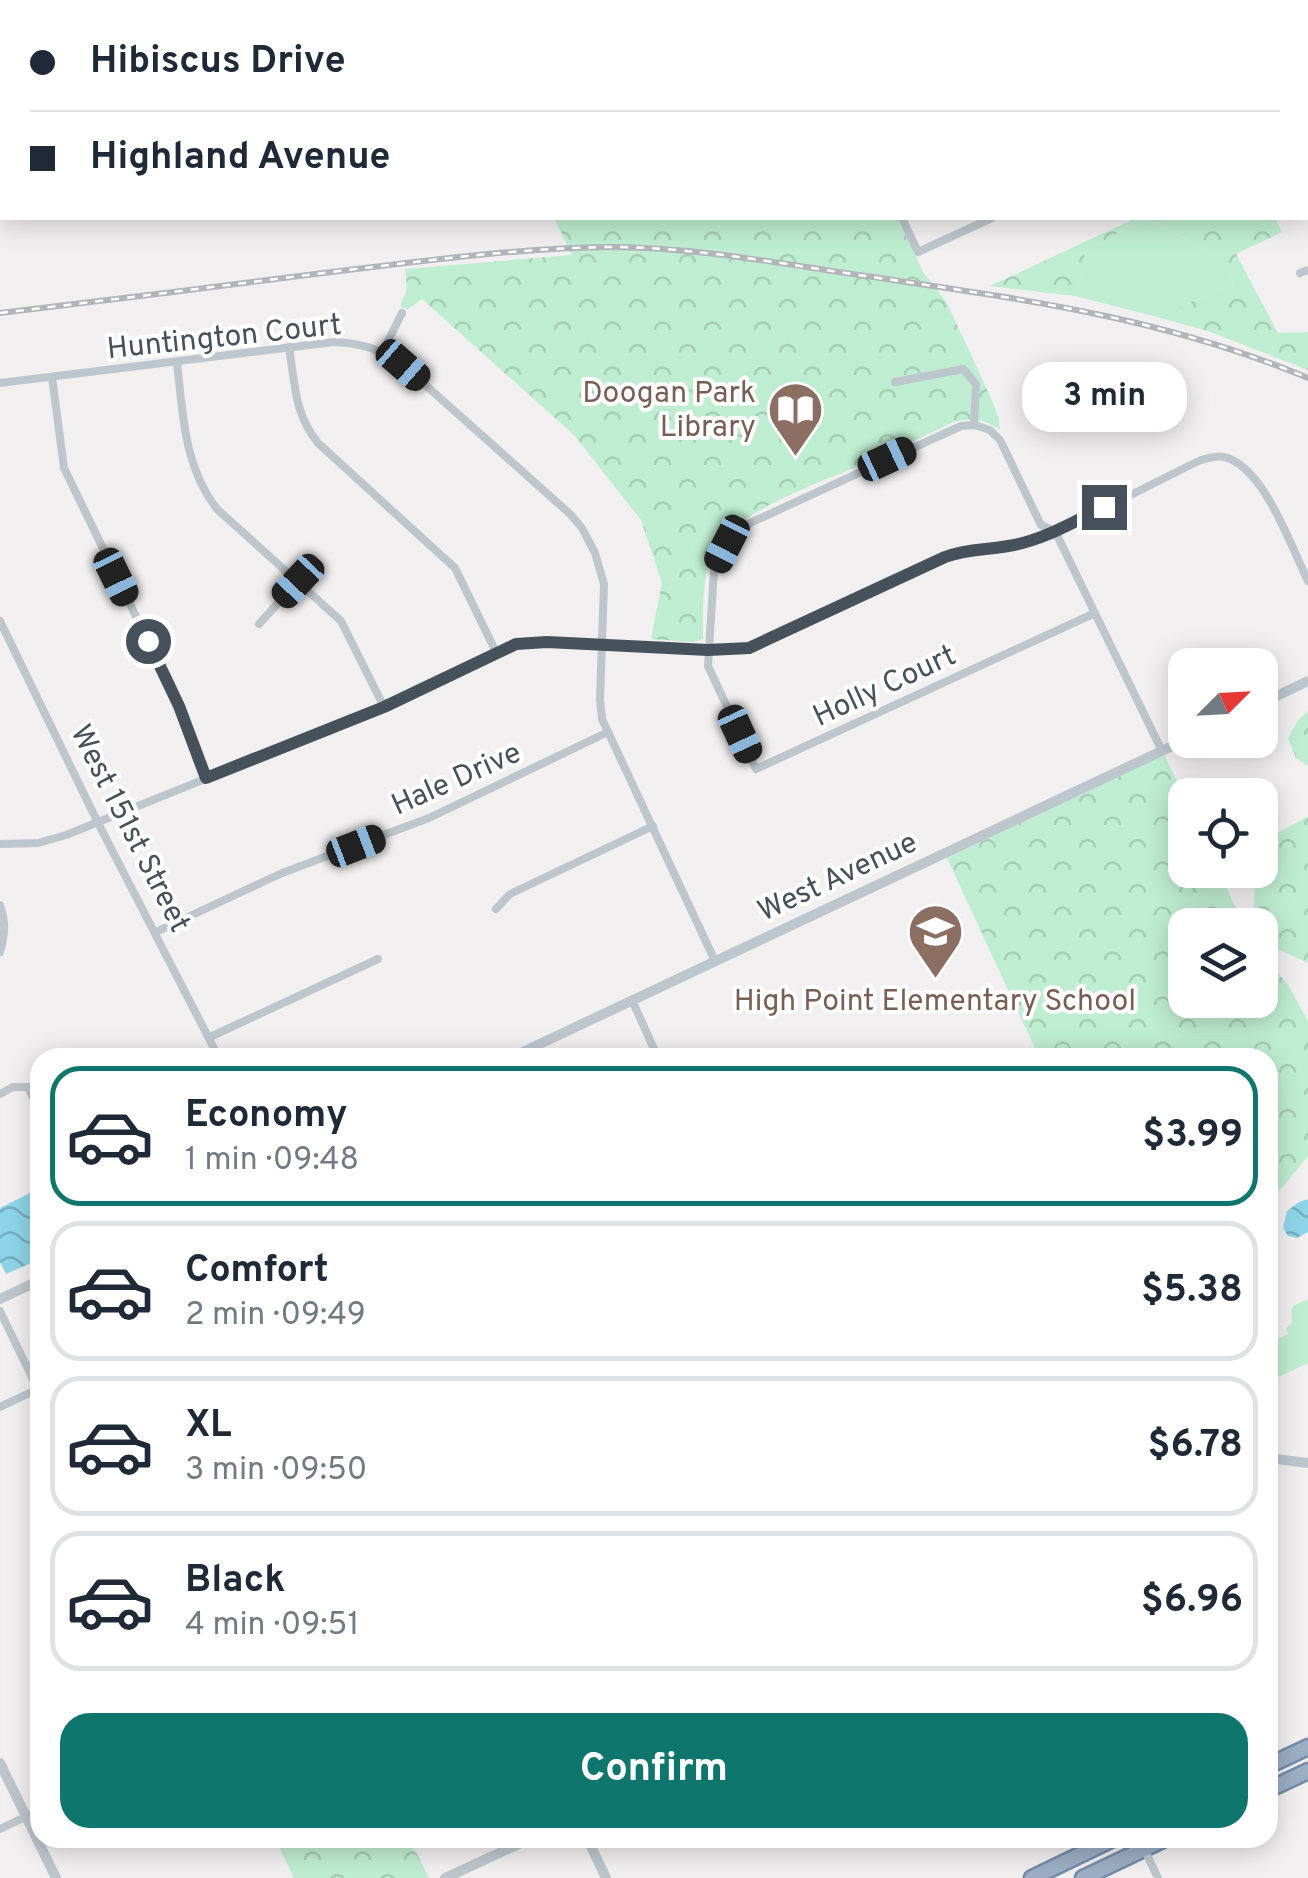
<!DOCTYPE html>
<meta charset="utf-8">
<style>
body{margin:0;font-family:Overpass,sans-serif;background:#f6f6f7;color:#1f2937;height:100vh;display:flex;flex-direction:column;font-size:38px;white-space:nowrap}
*{box-sizing:border-box;margin:0}
p{font-size:32px;color:#747a83}
.icon{flex:none;width:55px;height:55px;fill:none;stroke:currentColor;stroke-width:2;stroke-linecap:round;stroke-linejoin:round}
.map{position:relative;flex:1;overflow:hidden}
.panel{position:absolute;left:30px;top:1048px;width:1248px;height:800px;display:flex;flex-direction:column;background:#fff;border-radius:30px;box-shadow:0 5px 25px #0003}
.panel>*{flex:none}
.hud{position:absolute;left:0px;top:0px;width:1310px;height:220px;box-shadow:0 5px 25px #0003;display:grid;align-content:center;height:220px;padding:0 30px;background:#fff}
.needle{width:65px;rotate:66deg}
.controls{position:absolute;left:1168px;top:648px;display:grid;gap:20px}
.controls a{display:grid;place-items:center;width:110px;height:110px;border-radius:20px;background:#fff;box-shadow:0 5px 25px #0003;font-size:50px}
.end{position:absolute;width:45px;height:45px;margin:-22px;border:12px solid #47515b;background:#fff;box-shadow:0 0 0 5px #fff}
.from{border-radius:50%}
.bubble{position:absolute;height:70px;border-radius:30px;background:#fff;box-shadow:0 5px 25px #0003;font-size:32px;font-weight:700;line-height:70px;text-align:center}
.car{position:absolute;width:30px;height:60px;margin:-30px -15px;border-radius:12px;box-shadow:0 0 8px 2px #0007;background:linear-gradient(#222 24%,#8ab4d8 0 40%,#222 0 76%,#8ab4d8 0 86%,#222 0)}
.hud b{display:flex;align-items:center;gap:35px;height:95px;font-size:38px}
.hud b+b{border-top:2px solid #e0e1e3}
.hud i{width:25px;height:25px;background:#1f2937}
ul{padding:18px 0 0;list-style:none}
li{display:flex;align-items:center;gap:30px;height:140px;margin:0 20px 15px;padding:0 10px;border:5px solid #e0e1e3;border-radius:30px}
li div{flex:1}
li b{display:block;font-size:38px}
li em{font-style:normal;font-weight:700}
li.active{border-color:#0f766e}
li>.icon{width:90px;height:90px;stroke-width:1.5}
.cta{display:flex;gap:20px;margin-top:auto;padding:20px 30px}
.cta a{flex:1;height:115px;border-radius:30px;background:#0f766e;color:#fff;font-size:40px;font-weight:700;line-height:115px;text-align:center}
.map>svg:first-child{display:block}
.grass{fill:#bfedd1}
.forest{fill:url(#forest-crowns)}
.water{fill:url(#water-waves)}
.lines{fill:none;stroke-linecap:round;stroke-linejoin:round}
.trunk-casing{stroke:#748ba7;stroke-width:19}
.minor{stroke:#bdc6cd;stroke-width:8}
.tertiary{stroke:#bdc6cd;stroke-width:10}
.trunk{stroke:#9caec4;stroke-width:14}
.rail-casing{stroke:#b1b4b9;stroke-width:6}
.rail{stroke:#fff;stroke-width:2.5;stroke-dasharray:8;stroke-linecap:butt}
.route{stroke:#47515b;stroke-width:12}
.labels{text-anchor:middle;stroke-width:8;stroke-linejoin:round;paint-order:stroke}
.street-label{font-size:30px;fill:#47515b;stroke:#fff}
.education-label{font-size:30px;fill:#785e54;stroke:#fff;text-anchor:end}
</style>
<div class="map">
<svg width="1308" height="1878" viewBox="0 0 1308 1878">
<defs>
<pattern id="forest-crowns" width="20" height="18" patternUnits="userSpaceOnUse" patternTransform="scale(2.5)"><rect width="20" height="18" fill="#bfedd1"/><path d="M2 6a3 3 0 1 1 6 0M12 15a3 3 0 1 1 6 0" fill="none" stroke="#a6cdb6"/></pattern>
<pattern id="water-waves" width="16" height="10" patternUnits="userSpaceOnUse" patternTransform="scale(2.5)"><rect width="16" height="10" fill="#8ed4e8"/><path d="M0 5q4-4 8 0t8 0" fill="none" stroke="#76aebf"/></pattern>
</defs>
<rect width="100%" height="100%" fill="#f1efef"/>
<g class="grass">
<polygon points="79,0 440,0 435,2 80,2"/>
<polygon points="1150,220 1202,248 1226,265 1234,283 1157,317 1075,296 1083,273 1083,255 1112,235"/>
<polygon points="1308,1299 1308,1363 1268,1382 1268,1344 1288,1334 1286,1328 1292,1323 1291,1311 1293,1306"/>
</g>
<g class="forest">
<path d="M554,218H898L923,272L947,303L991,398L999,419L1000,430C985,419 971,417 954,422C926,435 898,448 870,461C828,480 731,511 712,554C702,576 703,615 703,639L693,642L651,639L662,583L641,520L574,435L422,299L407,310L400,306L407,289L405,269L572,255Z"/>
<polygon points="1136,218 1275,218 1282,232 1236,254 1278,333 1308,332 1308,370 1208,331 1157,317 1234,283 1226,265 1202,248 1150,220 1112,235 1084,255 1083,273 1075,296 990,286"/>
<polygon points="1308,711 1308,766 1296,758 1288,738 1299,719"/>
<polygon points="1164,754 1185,799 1185,870 1218,870 1244,925 1185,925 1185,1000 1260,1000 1260,951 1288,985 1308,1021 1308,1156 1282,1188 1268,1200 1268,1058 1039,1057 947,858"/>
<polygon points="1308,816 1308,963 1264,943 1260,936 1260,925 1253,923 1256,870 1260,870 1260,852 1268,838"/>
<polygon points="275,1838 403,1838 417,1854 429,1878 294,1878"/>
</g>
<g class="water">
<polygon points="40,1188 40,1259 6,1274 0,1262 0,1208"/>
<polygon points="1308,1199 1308,1232 1297,1238 1288,1236 1283,1228 1287,1211 1299,1202"/>
</g>
<g class="lines">
<defs>
<g id="trunk">
<polyline points="1268,1766 1308,1747"/>
<polyline points="1268,1790 1308,1771"/>
<polyline points="1032,1878 1115,1838"/>
<polyline points="1083,1878 1167,1838"/>
</g>
</defs>
<use href="#trunk" class="trunk-casing"/>
<g class="minor">
<polyline points="797,0 798,2"/>
<polyline points="868,2 873,0"/>
<polyline points="1158,2 1163,0"/>
<polyline points="902,218 918,252 992,218"/>
<polyline points="1300,273 1308,270"/>
<path d="M289,347C295,384 294,413 318,443L455,568L496,652"/>
<polyline points="383,351 402,313"/>
<path d="M177,363C183,414 184,467 217,509L341,621L384,707"/>
<polyline points="52,377 64,468 179,705 206,778"/>
<polyline points="895,382 963,369 976,384 974,425"/>
<path d="M0,383L334,342C361,343 381,349 403,365L570,514L582,528L595,553L604,584L600,699L602,719L715,961"/>
<polyline points="1095,613 756,769 708,666 714,570 727,544 750,523 961,426 974,425 990,430 1000,440 1041,525 1055,531 1162,751"/>
<polyline points="0,621 97,821 219,1058"/>
<polyline points="259,624 298,581"/>
<path d="M0,844L38,843L66,835L384,707L516,644L547,641L708,650L749,647L945,557C970,548 997,551 1022,543C1084,522 1142,488 1201,460C1209,458 1217,455 1224,457C1264,466 1291,547 1308,581"/>
<path d="M0,905C6,922 5,935 0,952"/>
<polyline points="496,909 510,894 653,826"/>
<polyline points="156,932 282,873 429,818 608,732"/>
<polyline points="632,1000 658,1058"/>
<polyline points="210,1037 378,959"/>
<polyline points="0,1094 13,1087 28,1087 40,1113"/>
<polyline points="0,1311 40,1394"/>
<polyline points="0,1407 38,1389"/>
<polyline points="0,1829 40,1810"/>
<polyline points="1139,1838 1158,1878"/>
</g>
<g class="tertiary">
<polyline points="1260,704 1308,681"/>
<polyline points="510,1058 1185,740"/>
<polyline points="0,1299 40,1280"/>
<polyline points="1268,1458 1308,1463"/>
<polyline points="0,1763 56,1878"/>
<polyline points="587,1838 606,1878"/>
<polyline points="445,1878 532,1838"/>
</g>
<use href="#trunk" class="trunk"/>
<defs>
<path id="rail" d="M0,313C110,300 221,286 331,272C424,261 517,248 610,247C696,247 782,264 866,276C1021,299 1162,317 1308,378"/>
</defs>
<use href="#rail" class="rail-casing"/>
<use href="#rail" class="rail"/>
</g>
<g class="lines">
<path class="route" d="M148,641L179,706L206,778L384,707L516,644L547,642L708,650L749,648L945,557C966,549 986,550 1008,546C1042,541 1073,522 1104,507"/>
</g>
<defs>
<symbol id="library-pin" viewBox="-11 -11 22 30"><path d="M0 17L-7.5 6A9.5 9.5 0 1 1 7.5 6Z" fill="#8d6e63" stroke="#fff"/><path d="M-6-4Q-3-5.5-.7-3.5V5Q-3 3-6 4ZM6-4Q3-5.5 .7-3.5V5Q3 3 6 4Z" fill="#fff"/></symbol>
<symbol id="school-pin" viewBox="-11 -11 22 30"><path d="M0 17L-7.5 6A9.5 9.5 0 1 1 7.5 6Z" fill="#8d6e63" stroke="#fff"/><path d="M0-5L7-2L0 1L-7-2ZM-4 1L0 2.5L4 1V4Q0 6-4 4Z" fill="#fff"/></symbol>
</defs>
<g fill-rule="evenodd">
<use href="#library-pin" x="764" y="378" width="63" height="86"/>
<use href="#school-pin" x="904" y="900" width="63" height="86"/>
</g>
<g class="labels">
<g class="street-label">
<text transform="translate(224 336) rotate(-6)" y="10">Huntington Court</text>
<text transform="translate(884 685) rotate(-25)" y="10">Holly Court</text>
<text transform="translate(456 778) rotate(-24)" y="10">Hale Drive</text>
<text transform="translate(131 828) rotate(63)" y="10">West 151st Street</text>
<text transform="translate(837 876) rotate(-25)" y="10">West Avenue</text>
</g>
<g class="education-label">
<text x="756" y="402">Doogan Park<tspan x="756" dy="34">Library</tspan></text>
<text x="935" y="1010" text-anchor="middle">High Point Elementary School</text>
</g>
</g>
</svg>
<div class="controls">
<a><svg class="needle" viewBox="-14 -14 28 28"><path d="M0-13l5 13h-10z" fill="#e53935"/><path d="M0 13l5-13h-10z" fill="#747a83"/></svg></a>
<a><svg class="icon" aria-label="locate" viewBox="0 0 24 24"><circle cx="12" cy="12" r="6"/><path d="M12 2v4M12 18v4M2 12h4M18 12h4"/></svg></a>
<a><svg class="icon" aria-label="layers" viewBox="0 0 24 24"><path d="M12 4l9 5-9 5-9-5zM3 14l9 5 9-5"/></svg></a>
</div>
<i class="end from" style="left:148px;top:641px"></i>
<i class="end" style="left:1104px;top:507px"></i>
<div class="bubble" style="left:1022px;top:362px;width:165px">3 min</div>
<i class="car" style="left:403px;top:365px;rotate:131deg"></i>
<i class="car" style="left:887px;top:459px;rotate:65deg"></i>
<i class="car" style="left:727px;top:544px;rotate:207deg"></i>
<i class="car" style="left:116px;top:577px;rotate:154deg"></i>
<i class="car" style="left:298px;top:581px;rotate:223deg"></i>
<i class="car" style="left:740px;top:734px;rotate:155deg"></i>
<i class="car" style="left:356px;top:846px;rotate:69deg"></i>
<div class="hud">
<b><i class="from"></i>Hibiscus Drive</b>
<b><i></i>Highland Avenue</b>
</div>
<section class="panel">
<ul>
<li class="active"><svg class="icon" aria-label="car" viewBox="0 0 24 24"><path d="M5 17H2v-5l4-1 3-4h7l3 4 3 1v5h-3M9 17h6M6 11h13"/><circle cx="7" cy="17" r="2"/><circle cx="17" cy="17" r="2"/></svg><div><b>Economy</b><p>1 min · 09:48</p></div><em>$3.99</em></li>
<li><svg class="icon" aria-label="car" viewBox="0 0 24 24"><path d="M5 17H2v-5l4-1 3-4h7l3 4 3 1v5h-3M9 17h6M6 11h13"/><circle cx="7" cy="17" r="2"/><circle cx="17" cy="17" r="2"/></svg><div><b>Comfort</b><p>2 min · 09:49</p></div><em>$5.38</em></li>
<li><svg class="icon" aria-label="car" viewBox="0 0 24 24"><path d="M5 17H2v-5l4-1 3-4h7l3 4 3 1v5h-3M9 17h6M6 11h13"/><circle cx="7" cy="17" r="2"/><circle cx="17" cy="17" r="2"/></svg><div><b>XL</b><p>3 min · 09:50</p></div><em>$6.78</em></li>
<li><svg class="icon" aria-label="car" viewBox="0 0 24 24"><path d="M5 17H2v-5l4-1 3-4h7l3 4 3 1v5h-3M9 17h6M6 11h13"/><circle cx="7" cy="17" r="2"/><circle cx="17" cy="17" r="2"/></svg><div><b>Black</b><p>4 min · 09:51</p></div><em>$6.96</em></li>
</ul>
<div class="cta"><a>Confirm</a></div>
</section>
</div>
